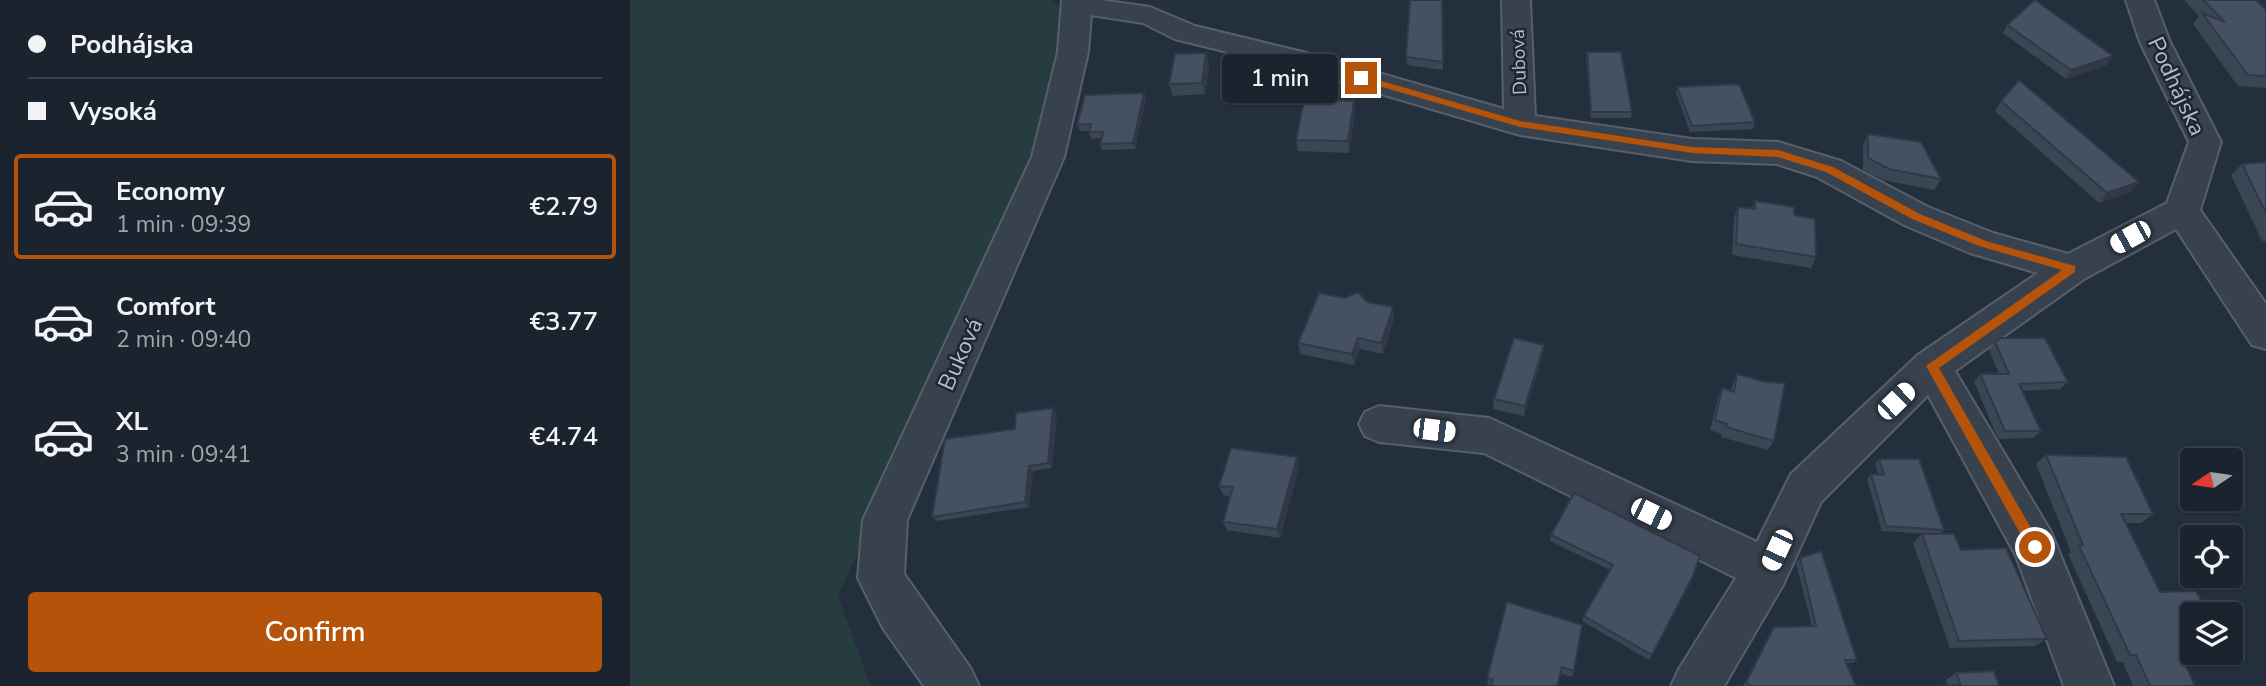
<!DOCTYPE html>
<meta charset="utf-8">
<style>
body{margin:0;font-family:"Nunito Sans",sans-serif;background:#282f3a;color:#f1f3f6;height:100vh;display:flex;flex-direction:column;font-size:26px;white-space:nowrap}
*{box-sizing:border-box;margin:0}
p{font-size:23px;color:#a0a4aa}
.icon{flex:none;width:38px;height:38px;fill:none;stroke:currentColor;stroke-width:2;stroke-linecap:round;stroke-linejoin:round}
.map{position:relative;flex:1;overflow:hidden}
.panel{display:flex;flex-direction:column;background:#1b232e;width:630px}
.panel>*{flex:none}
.top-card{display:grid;align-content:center;height:154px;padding:0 28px;background:#1b232e}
.needle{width:46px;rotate:257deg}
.buttons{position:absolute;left:1550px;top:448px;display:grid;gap:14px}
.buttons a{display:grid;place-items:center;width:63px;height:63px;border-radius:7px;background:#1b232e;box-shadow:0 2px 5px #0004,0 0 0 2px #39404a;font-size:35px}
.end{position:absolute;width:32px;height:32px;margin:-16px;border:9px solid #b45309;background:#fff;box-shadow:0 0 0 4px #fff}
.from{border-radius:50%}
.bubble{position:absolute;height:49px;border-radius:7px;background:#1b232e;box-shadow:0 2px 5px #0004,0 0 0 2px #39404a;font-size:23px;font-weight:600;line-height:49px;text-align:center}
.car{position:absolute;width:21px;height:42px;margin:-21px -10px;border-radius:9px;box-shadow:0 0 5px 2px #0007;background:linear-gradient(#fff 24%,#345 0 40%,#fff 0 76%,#345 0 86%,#fff 0)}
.top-card b{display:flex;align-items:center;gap:24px;height:66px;font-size:26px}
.top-card b+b{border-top:2px solid #39404a}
.top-card i{width:18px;height:18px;background:#f1f3f6}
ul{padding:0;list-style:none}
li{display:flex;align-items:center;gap:21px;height:105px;margin:0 14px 10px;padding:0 14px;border:4px solid transparent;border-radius:7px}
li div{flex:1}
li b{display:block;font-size:26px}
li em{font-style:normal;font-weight:600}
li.current{border-color:#b45309}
li>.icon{width:63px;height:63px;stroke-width:1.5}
.action{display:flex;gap:14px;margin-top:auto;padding:14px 28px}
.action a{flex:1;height:80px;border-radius:7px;background:#b45309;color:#fff;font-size:28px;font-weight:600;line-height:80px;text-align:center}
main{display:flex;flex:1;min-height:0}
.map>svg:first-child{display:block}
.green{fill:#263c3f}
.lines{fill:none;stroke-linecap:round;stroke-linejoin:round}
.minor-casing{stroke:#565f6c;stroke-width:4}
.minor{fill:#38414e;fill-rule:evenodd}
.wall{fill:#3b4654}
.shaded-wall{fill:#303945}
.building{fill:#455162;stroke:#303945;stroke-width:2}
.route{fill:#b45309}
.labels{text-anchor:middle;stroke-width:5;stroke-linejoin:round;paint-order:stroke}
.far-street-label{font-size:19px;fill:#b4bcc9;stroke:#1d2633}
.street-label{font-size:23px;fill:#b4bcc9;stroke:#1d2633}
</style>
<main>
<section class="panel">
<div class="top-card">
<b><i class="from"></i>Podhájska</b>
<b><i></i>Vysoká</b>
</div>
<ul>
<li class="current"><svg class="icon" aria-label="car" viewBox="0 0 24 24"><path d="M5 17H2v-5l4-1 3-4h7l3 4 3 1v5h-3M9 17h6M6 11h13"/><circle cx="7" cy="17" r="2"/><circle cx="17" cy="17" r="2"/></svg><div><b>Economy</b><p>1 min · 09:39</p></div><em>€2.79</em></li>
<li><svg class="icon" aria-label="car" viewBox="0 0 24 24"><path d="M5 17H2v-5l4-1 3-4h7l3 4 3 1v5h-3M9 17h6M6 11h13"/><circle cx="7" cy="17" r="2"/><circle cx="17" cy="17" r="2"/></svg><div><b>Comfort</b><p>2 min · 09:40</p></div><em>€3.77</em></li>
<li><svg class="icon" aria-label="car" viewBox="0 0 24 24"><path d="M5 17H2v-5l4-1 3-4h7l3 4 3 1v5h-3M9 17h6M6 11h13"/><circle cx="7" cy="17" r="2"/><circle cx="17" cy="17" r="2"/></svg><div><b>XL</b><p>3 min · 09:41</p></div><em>€4.74</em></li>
</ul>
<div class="action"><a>Confirm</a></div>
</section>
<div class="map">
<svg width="1636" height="686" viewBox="0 0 1636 686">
<rect width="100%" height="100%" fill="#242f3e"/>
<polygon class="green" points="0,0 419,0 429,6 438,43 429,85 408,121 405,162 208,596 241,686 0,686"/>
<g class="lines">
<defs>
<polygon id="minor" points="432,0 471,0 520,7 565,26 689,56 874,109 872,0 900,0 905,116 1062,139 1148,142 1211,161 1298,207 1363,233 1438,254 1537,203 1559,142 1510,42 1496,0 1524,0 1540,42 1591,142 1570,210 1636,304 1636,349 1622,345 1546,229 1454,279 1325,371 1421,532 1484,686 1434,686 1386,556 1298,395 1191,502 1153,585 1094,686 1041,686 1049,669 1106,578 854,453 749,442 735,436 729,424 735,412 749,406 859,418 1127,542 1161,474 1288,355 1408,273 1340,253 1274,225 1187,177 1147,164 1062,161 890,135 670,70 545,39 513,23 461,15 458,52 434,157 277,520 274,574 341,669 349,686 294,686 253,628 228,578 233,520 402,157 428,52"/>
</defs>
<use href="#minor" class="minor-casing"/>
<use href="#minor" class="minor"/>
</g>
<g class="wall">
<polygon points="812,0 813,70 777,65 776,57"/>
<polygon points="1554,0 1626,0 1636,10 1636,88 1608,86 1563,24 1569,16"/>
<polygon points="1377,25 1477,65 1436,79 1373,33"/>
<polygon points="957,52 1002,112 1001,118 961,118 956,59"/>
<polygon points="576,53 579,65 575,94 543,96 539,84"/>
<polygon points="1047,87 1125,122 1123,129 1060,132 1046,93"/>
<polygon points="514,93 516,99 505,149 472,150 470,144 471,138 461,139 459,132 459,131 450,131 447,125"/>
<polygon points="724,101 725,112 719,153 668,151 666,140"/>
<polygon points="1371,101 1509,182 1501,192 1469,203 1365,111"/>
<polygon points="1238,134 1311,179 1304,190 1253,180 1233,170 1233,146"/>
<polygon points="1636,162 1636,241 1632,241 1601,175 1612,164"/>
<polygon points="1125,201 1164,215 1186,257 1181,268 1102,255 1104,218 1108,207 1122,209"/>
<polygon points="737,302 763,307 764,318 753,354 730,349 724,365 670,354 668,343"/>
<polygon points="1365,342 1438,382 1430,389 1392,391 1411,431 1403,438 1368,439 1344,382 1350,374 1369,374 1359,350"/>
<polygon points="914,345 913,355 894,416 863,409 864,399"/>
<polygon points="1107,374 1144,441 1138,450 1091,437 1092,434 1080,430 1088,398 1092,388 1101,391 1103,384"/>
<polygon points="427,413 422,468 403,471 399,507 307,521 302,517 385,429"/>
<polygon points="1416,455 1523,514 1511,523 1496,523 1530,592 1563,614 1563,653 1591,653 1583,657 1552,658 1565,686 1503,686 1493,662 1487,662 1438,554 1441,552 1406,464"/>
<polygon points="667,457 669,467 650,538 597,530 593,522 600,496 593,495 589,486"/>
<polygon points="1249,459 1314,530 1310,534 1331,550 1417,639 1405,646 1320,648 1283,543 1292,534 1300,534 1252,531 1237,479 1241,474 1249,475 1245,464"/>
<polygon points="921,535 1062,578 1019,660 952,621 954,616 980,570 920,541"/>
<polygon points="1170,558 1227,660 1223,663 1217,663 1226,686 1113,686 1141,631 1144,627 1182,626 1166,563"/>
<polygon points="877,602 944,671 942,677 930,673 861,685 857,684"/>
<polygon points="1326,673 1369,686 1318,686 1316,680"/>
</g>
<g class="shaded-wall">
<polygon points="576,53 579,65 575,94 572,83"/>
<polygon points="1483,56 1477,65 1436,79 1441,70"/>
<polygon points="514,93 516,99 505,149 503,143"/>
<polygon points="724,101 725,112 719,153 718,141"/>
<polygon points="1509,182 1501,192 1469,203 1477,193"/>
<polygon points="763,307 764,318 753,354 751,343"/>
<polygon points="728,338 730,349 724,365 722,354"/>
<polygon points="914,345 913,355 894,416 895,406"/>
<polygon points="423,408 427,413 422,468 418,463"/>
<polygon points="667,457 669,467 650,538 647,529"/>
<polygon points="399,466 403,471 399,507 395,502"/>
</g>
<g class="building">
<polygon points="780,0 812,0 813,62 776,57"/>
<polygon points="1405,0 1483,56 1441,70 1377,25"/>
<polygon points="1573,0 1626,0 1636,10 1636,76 1618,75 1572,13 1595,22"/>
<polygon points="957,52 991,52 1002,112 961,112"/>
<polygon points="576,53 572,83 539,84 545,54"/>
<polygon points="1389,80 1509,182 1477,193 1371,101"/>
<polygon points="1109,84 1125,122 1062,126 1047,87"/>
<polygon points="514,93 503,143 470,144 473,132 459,132 461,124 447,125 455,95"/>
<polygon points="674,100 724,101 718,141 666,140"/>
<polygon points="1238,134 1291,142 1311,179 1259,169 1238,158"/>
<polygon points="1636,162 1636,213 1612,164"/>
<polygon points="1125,201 1164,207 1164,215 1185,219 1186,257 1106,244 1108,207 1125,209"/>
<polygon points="728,292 737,302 763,307 751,343 728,338 722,354 668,343 689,293 715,298"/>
<polygon points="884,338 914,345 895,406 864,399"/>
<polygon points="1371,338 1415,338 1438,382 1389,384 1411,431 1375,431 1350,374 1379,374 1365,342"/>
<polygon points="1107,374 1136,382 1155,383 1144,441 1096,427 1097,424 1085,420 1092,388 1104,392"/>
<polygon points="423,408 418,463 399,466 395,502 302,517 315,439 385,429 386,413"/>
<polygon points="601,448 667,457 647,529 593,522 603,487 589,486"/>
<polygon points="1416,455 1496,457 1523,514 1491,514 1530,592 1566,591 1578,614 1563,614 1563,652 1550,653 1565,686 1520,686 1506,655 1500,655 1449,546 1453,545"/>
<polygon points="1249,459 1289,459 1314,530 1256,526 1241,474 1254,475"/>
<polygon points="944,493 1070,556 1062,578 1022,655 954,616 983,565 921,535"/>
<polygon points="1292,534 1324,534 1331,550 1376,548 1417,639 1329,641"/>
<polygon points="1191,551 1227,660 1215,660 1226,686 1121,686 1116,682 1144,627 1186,626 1170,558"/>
<polygon points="877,602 952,625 944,671 932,667 927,686 861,686 863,679 857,678"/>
<polygon points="1364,671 1369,686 1309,686 1331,685 1326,673"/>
</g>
<polygon class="route" points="731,75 890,121 1062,147 1148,150 1203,167 1290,214 1356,241 1445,266 1445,272 1309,368 1409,542 1409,551 1400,551 1296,366 1432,270 1349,246 1282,219 1196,172 1148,157 1062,153 890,127 728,80"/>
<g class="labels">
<g class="far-street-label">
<text transform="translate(888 62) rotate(-92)" y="7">Dubová</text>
</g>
<g class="street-label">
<text transform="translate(1547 86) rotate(65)" y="8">Podhájska</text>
<text transform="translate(330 354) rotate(-66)" y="8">Buková</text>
</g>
</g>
</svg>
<div class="buttons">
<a><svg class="needle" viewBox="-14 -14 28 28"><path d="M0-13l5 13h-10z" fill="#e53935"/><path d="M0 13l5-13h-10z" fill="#a0a4aa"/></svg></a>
<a><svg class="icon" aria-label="locate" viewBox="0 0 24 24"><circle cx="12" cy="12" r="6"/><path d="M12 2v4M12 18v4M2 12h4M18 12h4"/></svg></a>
<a><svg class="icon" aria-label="layers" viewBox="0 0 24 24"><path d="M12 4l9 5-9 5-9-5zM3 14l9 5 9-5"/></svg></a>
</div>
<i class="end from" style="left:1405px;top:547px"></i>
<i class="end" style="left:731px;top:78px"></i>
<div class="bubble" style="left:592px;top:54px;width:116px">1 min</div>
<i class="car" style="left:1500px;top:237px;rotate:241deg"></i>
<i class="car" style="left:1266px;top:401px;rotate:46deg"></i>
<i class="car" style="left:804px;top:430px;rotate:97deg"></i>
<i class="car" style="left:1021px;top:514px;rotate:116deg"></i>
<i class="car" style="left:1147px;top:550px;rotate:205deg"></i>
</div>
</main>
